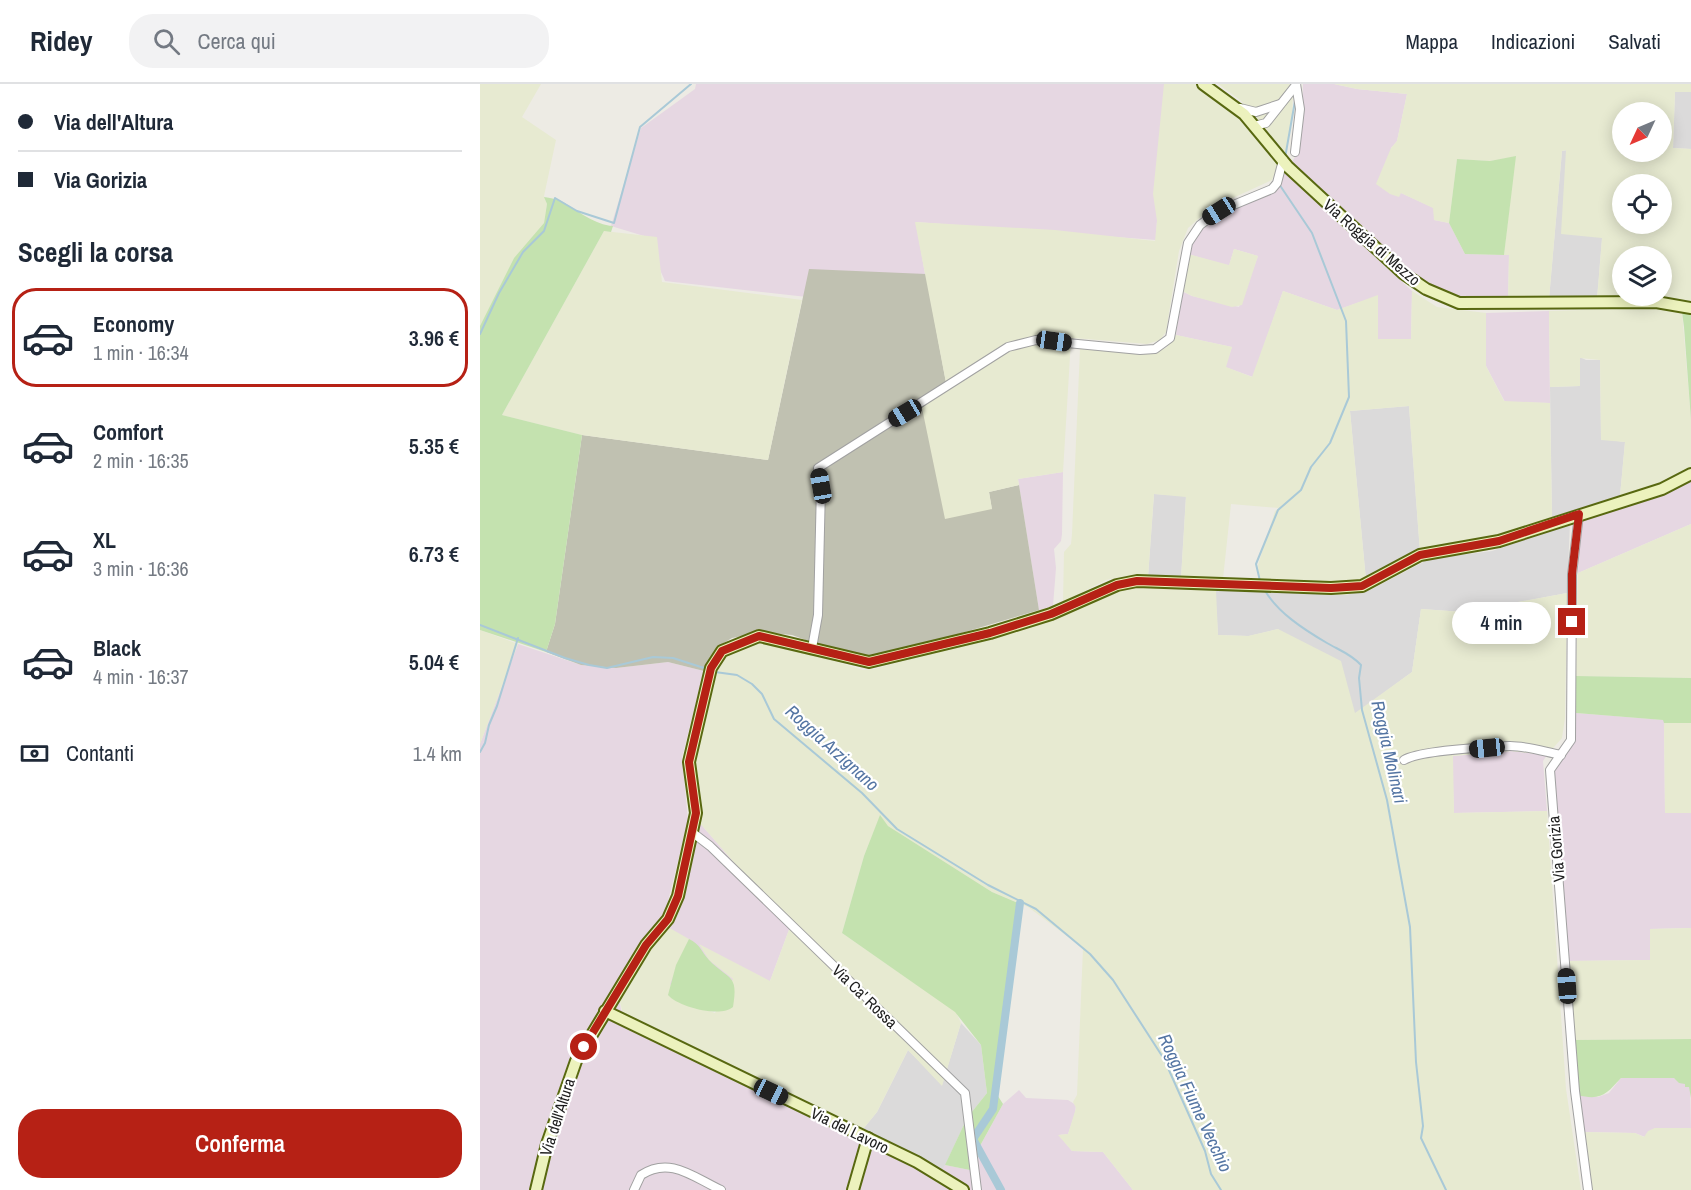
<!DOCTYPE html>
<html lang="it">
<meta charset="utf-8">
<style>
body{margin:0;font-family:"Archivo Narrow",sans-serif;background:#f2f2f3;color:#1f2937;height:100vh;display:flex;flex-direction:column;font-size:22px;white-space:nowrap}
*{box-sizing:border-box;margin:0}
p{font-size:20px;color:#747a83}
.icon{flex:none;width:33px;height:33px;fill:none;stroke:currentColor;stroke-width:2;stroke-linecap:round;stroke-linejoin:round}
.map{position:relative;flex:1;overflow:hidden}
.sheet{display:flex;flex-direction:column;background:#fff;width:480px}
.sheet>*{flex:none}
.top-card{display:grid;align-content:center;height:132px;padding:0 18px;background:#fff}
.needle{width:39px;rotate:226deg}
.tools{position:absolute;left:1132px;top:18px;display:grid;gap:12px}
.tools a{display:grid;place-items:center;width:60px;height:60px;border-radius:50%;background:#fff;box-shadow:0 3px 15px #0003;font-size:30px}
.end{position:absolute;width:27px;height:27px;margin:-14px;border:8px solid #b62115;background:#fff;box-shadow:0 0 0 3px #fff}
.from{border-radius:50%}
.bubble{position:absolute;height:42px;border-radius:21px;background:#fff;box-shadow:0 3px 15px #0003;font-size:20px;font-weight:600;line-height:42px;text-align:center}
.car{position:absolute;width:18px;height:36px;margin:-18px -9px;border-radius:8px;box-shadow:0 0 4px 2px #0007;background:linear-gradient(#222 24%,#8ab4d8 0 40%,#222 0 76%,#8ab4d8 0 86%,#222 0)}
.top-card b{display:flex;align-items:center;gap:21px;height:57px;font-size:22px}
.top-card b+b{border-top:2px solid #e0e1e3}
.top-card i{width:15px;height:15px;background:#1f2937}
ul{padding:0;list-style:none}
li{display:flex;align-items:center;gap:18px;height:99px;margin:0 12px 9px;padding:0 6px;border:3px solid transparent;border-radius:24px}
li div{flex:1}
li b{display:block;font-size:22px}
li em{font-style:normal;font-weight:600}
li.current{border-color:#b62115}
li>.icon{width:54px;height:54px;stroke-width:1.5}
h2{padding:0 18px;font-size:27px;line-height:72px}
.pay{display:flex;align-items:center;gap:15px;height:66px;padding:0 18px;font-size:22px}
.pay p{margin-inline-start:auto}
.cta{display:flex;gap:12px;margin-top:auto;padding:12px 18px}
.cta a{flex:1;height:69px;border-radius:24px;background:#b62115;color:#fff;font-size:24px;font-weight:600;line-height:69px;text-align:center}
header{display:flex;align-items:center;gap:36px;box-sizing:border-box;height:84px;padding:0 30px;background:#fff;border-bottom:2px solid #e0e1e3}
header strong{font-size:28px}
nav{display:flex;gap:33px;margin-inline-start:auto;font-size:21px}
.search{width:420px;height:54px;background:#f2f2f3;display:flex;align-items:center;gap:15px;box-sizing:border-box;padding:0 21px;border-radius:24px;color:#747a83;font-size:22px}
main{display:flex;flex:1;min-height:0}
.map>svg:first-child{display:block}
.residential{fill:#dbdada}
.industrial{fill:#e6d7e2}
.construction{fill:#c0c1b1}
.farmland{fill:#e7ead1;fill-rule:evenodd}
.grass{fill:#c4e2af}
.lines{fill:none;stroke-linecap:round;stroke-linejoin:round}
.stream{stroke:#a9c9d7;stroke-width:2}
.canal{stroke:#a9c9d7;stroke-width:8}
.street-casing{stroke:#a1a1a1;stroke-width:10}
.secondary-casing{stroke:#586810;stroke-width:14}
.street{stroke:#fff;stroke-width:8}
.secondary{stroke:#ecf2bd;stroke-width:10}
.route{stroke:#b62115;stroke-width:8}
.labels{text-anchor:middle;stroke-width:4.5;stroke-linejoin:round;paint-order:stroke}
.street-label{font-size:16px;fill:#1d1d1d;stroke:#fff}
.water-label{font-size:18px;font-style:italic;fill:#5475a3;stroke:#fff}
</style>
<header>
<strong>Ridey</strong>
<div class="search"><svg class="icon" aria-label="search" viewBox="0 0 24 24"><circle cx="10" cy="10" r="6"/><path d="M15 15l6 6"/></svg>Cerca qui</div>
<nav><a>Mappa</a><a>Indicazioni</a><a>Salvati</a></nav>
</header>
<main>
<section class="sheet">
<div class="top-card">
<b><i class="from"></i>Via dell'Altura</b>
<b><i></i>Via Gorizia</b>
</div>
<h2>Scegli la corsa</h2>
<ul>
<li class="current"><svg class="icon" aria-label="car" viewBox="0 0 24 24"><path d="M5 17H2v-5l4-1 3-4h7l3 4 3 1v5h-3M9 17h6M6 11h13"/><circle cx="7" cy="17" r="2"/><circle cx="17" cy="17" r="2"/></svg><div><b>Economy</b><p>1 min · 16:34</p></div><em>3.96 €</em></li>
<li><svg class="icon" aria-label="car" viewBox="0 0 24 24"><path d="M5 17H2v-5l4-1 3-4h7l3 4 3 1v5h-3M9 17h6M6 11h13"/><circle cx="7" cy="17" r="2"/><circle cx="17" cy="17" r="2"/></svg><div><b>Comfort</b><p>2 min · 16:35</p></div><em>5.35 €</em></li>
<li><svg class="icon" aria-label="car" viewBox="0 0 24 24"><path d="M5 17H2v-5l4-1 3-4h7l3 4 3 1v5h-3M9 17h6M6 11h13"/><circle cx="7" cy="17" r="2"/><circle cx="17" cy="17" r="2"/></svg><div><b>XL</b><p>3 min · 16:36</p></div><em>6.73 €</em></li>
<li><svg class="icon" aria-label="car" viewBox="0 0 24 24"><path d="M5 17H2v-5l4-1 3-4h7l3 4 3 1v5h-3M9 17h6M6 11h13"/><circle cx="7" cy="17" r="2"/><circle cx="17" cy="17" r="2"/></svg><div><b>Black</b><p>4 min · 16:37</p></div><em>5.04 €</em></li>
</ul>
<div class="pay"><svg class="icon" aria-label="cash" viewBox="0 0 24 24"><path d="M3 7h18v10H3z"/><circle cx="12" cy="12" r="2"/></svg>Contanti<p>1.4 km</p></div>
<div class="cta"><a>Conferma</a></div>
</section>
<div class="map">
<svg width="1211" height="1106" viewBox="0 0 1211 1106">
<rect width="100%" height="100%" fill="#edebe4"/>
<g class="residential">
<polygon points="1195,8 1211,8 1211,65 1193,64"/>
<polygon points="1096,65 1129,71 1117,215 1069,215 1082,67"/>
<polygon points="1100,273 1106,276 1120,276 1121,355 1145,358 1140,412 1072,433 1070,303 1100,302"/>
<polygon points="929,322 940,468 886,496 870,327"/>
<polygon points="674,410 706,412 701,494 668,493"/>
<polygon points="1090,439 1087,509 984,528 941,525 932,588 875,630 798,545 769,552 738,551 735,506 865,511 892,505 949,475 1012,467"/>
<polygon points="481,939 501,961 507,1009 487,1034 463,1086 379,1050 397,1028 428,966 462,1001"/>
</g>
<g class="industrial">
<polygon points="216,0 717,0 726,6 677,136 676,156 436,138 464,300 345,215 185,197 177,179 174,155 131,142 161,44 215,5"/>
<polygon points="823,0 854,0 877,5 927,10 917,57 911,64 921,109 954,124 954,136 969,139 985,170 1029,171 1028,216 979,215 945,202 836,100 833,103 816,88 816,82 812,78 818,68 822,36"/>
<polygon points="805,88 932,207 931,256 898,255 898,212 857,226 803,207 773,293 745,283 752,263 696,251 702,207 712,212 759,223 778,172 754,165 749,182 708,170 717,150 737,133 799,103"/>
<polygon points="1069,227 1070,319 1025,318 1006,282 1006,229"/>
<polygon points="583,388 582,450 581,457 574,465 576,484 573,522 559,526 538,395"/>
<polygon points="1211,395 1211,440 1098,489 1100,436"/>
<polygon points="38,560 101,581 136,584 188,578 224,587 202,673 208,737 187,821 186,841 218,737 310,843 290,897 139,914 141,926 426,1072 462,1086 465,1081 495,1087 501,1060 523,1020 539,1006 546,1014 588,1016 596,1021 595,1029 588,1050 579,1051 592,1067 623,1068 653,1106 0,1106 0,660"/>
<polygon points="1096,629 1184,636 1185,729 1211,729 1211,844 1170,845 1170,876 1086,877 1074,679 1094,649"/>
<polygon points="1031,667 1067,671 1063,677 1067,727 974,729 972,672"/>
<polygon points="1141,994 1194,994 1210,1002 1211,1044 1175,1044 1165,1053 1155,1049 1102,1048 1097,1011 1118,1013 1129,1009"/>
</g>
<polygon class="construction" points="329,185 446,190 467,304 512,426 509,408 539,401 559,526 394,575 353,566 312,551 282,548 252,554 242,560 227,578 224,587 188,578 136,584 101,581 66,568 75,540 102,351 288,376"/>
<g class="farmland">
<polygon points="0,0 61,0 42,33 76,56 64,112 67,120 64,139 34,174 0,242"/>
<polygon points="684,0 716,0 752,25 798,80 792,96 731,124 708,144 699,167 686,248 680,256 667,260 594,254 591,256 583,388 538,395 539,401 509,408 512,425 465,435 442,324 467,304 435,138 575,146 675,157 677,137 673,110"/>
<polygon points="738,0 813,0 812,35 805,70 775,31 760,16"/>
<path d="M854,0H1211V8H1195L1193,64L1211,65V218L1175,212L1117,215L1122,154L1081,150L1086,66L1082,67L1069,215L1028,216L1029,171H1024L1035,73L1010,77L977,75L969,139L954,136L953,124L921,109L919,113L910,110L896,100L911,64L917,57L927,10L877,5ZM1143,28H1182V68H1143ZM1143,100H1182V140H1143ZM1143,172H1182V212H1143Z"/>
<polygon points="124,147 177,153 182,198 322,216 288,376 102,351 22,331"/>
<polygon points="754,165 778,172 762,221 752,223 712,212 702,207 708,170 749,181"/>
<polygon points="803,207 857,226 898,211 898,255 931,255 932,207 957,223 1006,229 1006,282 1024,317 1070,319 1072,433 1010,457 940,468 929,322 870,327 886,496 864,499 779,495 778,481 795,427 799,424 751,420 743,495 701,494 706,413 674,410 668,493 646,492 626,496 583,518 584,468 591,460 592,450 600,265 668,270 686,264 696,251 752,263 746,283 772,293"/>
<polygon points="1175,224 1202,228 1211,336 1211,383 1172,403 1140,412 1145,358 1121,356 1120,276 1100,274 1100,302 1070,303 1069,227"/>
<polygon points="1211,440 1211,594 1096,592 1098,489"/>
<polygon points="909,495 892,505 865,511 736,506 738,551 768,552 798,545 861,577 875,629 932,588 941,525 984,528 1087,509 1085,634 1082,654 1067,671 1031,667 973,672 974,729 1067,727 1086,1005 1101,1106 653,1106 623,1068 592,1067 578,1051 588,1050 596,1024 593,1018 597,1011 603,864 548,823 512,808 408,742 400,732 384,772 362,849 476,928 481,939 462,1002 428,966 397,1028 379,1050 144,934 139,914 166,868 186,842 209,855 190,900 217,923 235,929 253,895 229,876 219,860 290,897 310,843 218,737 212,687 233,592 248,568 270,560 296,559 383,586 395,585 518,550 647,502 864,509 889,505"/>
<polygon points="0,546 38,560 0,660"/>
<polygon points="1184,639 1211,639 1211,729 1185,729"/>
<polygon points="1211,844 1211,955 1092,956 1086,877 1170,876 1170,845"/>
<polygon points="1175,1044 1211,1044 1211,1106 1111,1106 1102,1048 1155,1049 1164,1053 1168,1047"/>
</g>
<g class="grass">
<polygon points="1036,72 1024,171 985,170 969,139 977,75 1010,77"/>
<path d="M64,113C70,114 77,115 83,118C98,127 115,141 133,142L131,148L124,147L22,331L102,351L75,540L66,568L0,546V242L34,174L64,139L67,120Z"/>
<polygon points="1202,228 1211,231 1211,336 1204,243"/>
<polygon points="1096,592 1211,594 1211,639 1184,639 1183,636 1096,629"/>
<polygon points="400,731 408,742 512,808 543,821 530,879 516,1009 523,1020 501,1060 495,1087 465,1081 487,1034 507,1009 501,961 475,928 362,849 384,772"/>
<path d="M209,855C220,860 221,867 229,876C248,896 259,889 253,923C241,934 198,923 188,911L196,881Z"/>
<path d="M1211,955V1014L1209,1003H1205V1000L1199,999L1194,994H1141C1126,1010 1122,1017 1097,1011L1092,956Z"/>
</g>
<g class="lines">
<g class="stream">
<polyline points="805,74 815,17"/>
<polyline points="0,250 19,209 43,168 64,147 75,114 97,127 134,139 160,43 211,0"/>
<polyline points="780,497 776,480 798,426 821,406 831,383 850,359 869,313 866,237 832,149 799,100"/>
<path d="M784,505C797,528 823,545 847,559C859,566 871,570 881,581L879,594L882,626L907,716L930,843L936,978L943,1042L941,1054L966,1106"/>
<polyline points="0,541 85,574 109,581 127,584 173,573 193,574 227,585"/>
<polyline points="235,588 257,591 272,600 282,610 294,635 382,709 417,745 508,801 556,825 610,870 633,896 684,975 725,1067 731,1090 741,1106"/>
<polyline points="0,668 5,659 9,641 17,622 38,554"/>
</g>
<polyline class="canal" points="521,1106 493,1055 513,1025 540,819"/>
<defs>
<g id="street">
<polyline points="760,24 776,28 800,20"/>
<polyline points="774,42 786,39 816,1"/>
<polyline points="815,68 820,25 816,0"/>
<polyline points="1099,430 1092,491 1091,656 1070,686 1095,1007 1108,1106"/>
<polyline points="332,564 338,531 341,402 338,384 528,263 556,256 660,266 675,265 690,254 708,159 720,141 739,127 792,105 797,99 803,76"/>
<path d="M924,676C941,666 1008,663 1030,662C1047,662 1065,668 1081,671"/>
<polyline points="213,749 230,762 485,1009 497,1106"/>
<path d="M154,1106L161,1091C190,1072 213,1093 241,1106"/>
</g>
<g id="secondary">
<polyline points="723,0 764,30 808,83 924,190 946,205 979,219 1176,218 1211,224"/>
<polyline points="125,927 437,1078 483,1106"/>
<polyline points="56,1106 67,1060 96,977 166,861 188,835 198,812 216,729 209,678 231,584 242,567 279,552 389,578 510,549 571,530 637,501 657,497 851,504 882,502 940,471 1019,457 1182,405 1211,390"/>
<polyline points="373,1106 388,1054"/>
</g>
</defs>
<use href="#street" class="street-casing"/>
<use href="#secondary" class="secondary-casing"/>
<use href="#street" class="street"/>
<use href="#secondary" class="secondary"/>
</g>
<g class="lines">
<polyline class="route" points="104,963 166,861 188,835 198,812 216,729 209,678 231,584 242,567 279,552 389,578 510,549 571,530 637,501 657,497 851,504 882,502 940,471 1019,457 1099,430 1092,490 1092,538"/>
</g>
<g class="labels">
<g class="street-label">
<text transform="translate(892 158) rotate(41)" y="6">Via Roggia di Mezzo</text>
<text transform="translate(1076 765) rotate(-95)" y="6">Via Gorizia</text>
<text transform="translate(385 912) rotate(44)" y="6">Via Ca' Rossa</text>
<text transform="translate(77 1033) rotate(-72)" y="6">Via dell'Altura</text>
<text transform="translate(370 1046) rotate(26)" y="6">Via del Lavoro</text>
</g>
<g class="water-label">
<text transform="translate(352 664) rotate(42)" y="6">Roggia Arzignano</text>
<text transform="translate(909 668) rotate(77)" y="6">Roggia Molinari</text>
<text transform="translate(715 1019) rotate(65)" y="6">Roggia Fiume Vecchio</text>
</g>
</g>
</svg>
<div class="tools">
<a><svg class="needle" viewBox="-14 -14 28 28"><path d="M0-13l5 13h-10z" fill="#e53935"/><path d="M0 13l5-13h-10z" fill="#747a83"/></svg></a>
<a><svg class="icon" aria-label="locate" viewBox="0 0 24 24"><circle cx="12" cy="12" r="6"/><path d="M12 2v4M12 18v4M2 12h4M18 12h4"/></svg></a>
<a><svg class="icon" aria-label="layers" viewBox="0 0 24 24"><path d="M12 4l9 5-9 5-9-5zM3 14l9 5 9-5"/></svg></a>
</div>
<i class="end from" style="left:104px;top:963px"></i>
<i class="end" style="left:1092px;top:538px"></i>
<div class="bubble" style="left:972px;top:518px;width:99px">4 min</div>
<i class="car" style="left:739px;top:127px;rotate:238deg"></i>
<i class="car" style="left:574px;top:257px;rotate:98deg"></i>
<i class="car" style="left:425px;top:329px;rotate:239deg"></i>
<i class="car" style="left:341px;top:402px;rotate:350deg"></i>
<i class="car" style="left:1007px;top:664px;rotate:264deg"></i>
<i class="car" style="left:1087px;top:902px;rotate:356deg"></i>
<i class="car" style="left:291px;top:1008px;rotate:115deg"></i>
</div>
</main>
